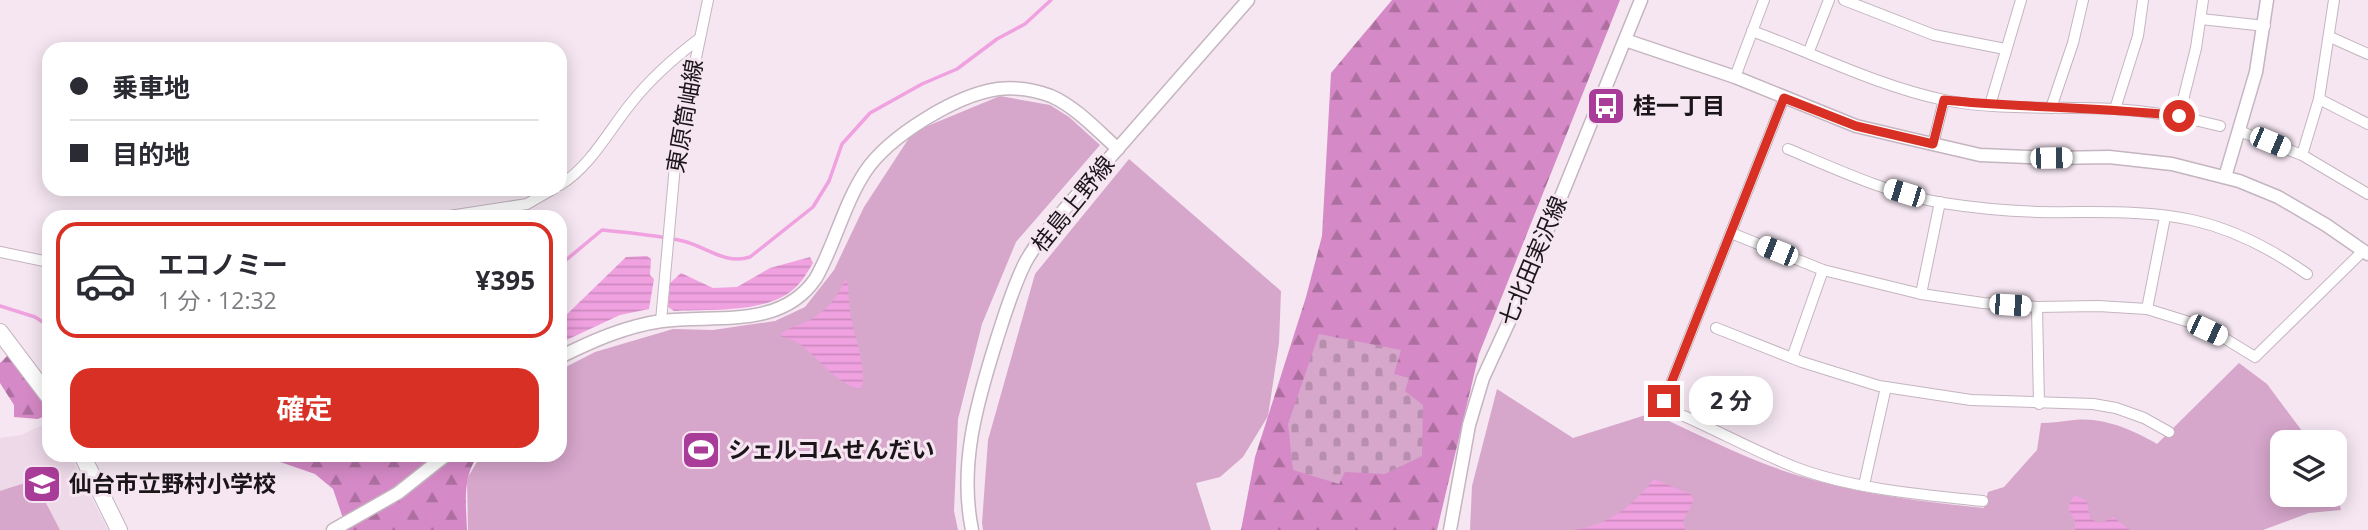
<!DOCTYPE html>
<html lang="ja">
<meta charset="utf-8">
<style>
body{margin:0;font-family:"Open Sans","Noto Sans JP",sans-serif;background:#f2f2f3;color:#2b2b33;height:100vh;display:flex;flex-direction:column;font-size:26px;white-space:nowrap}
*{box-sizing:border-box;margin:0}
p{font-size:23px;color:#7c7c81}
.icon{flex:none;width:38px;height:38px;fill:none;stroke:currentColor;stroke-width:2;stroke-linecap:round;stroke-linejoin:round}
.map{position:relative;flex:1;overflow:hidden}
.sheet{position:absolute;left:42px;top:210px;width:525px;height:252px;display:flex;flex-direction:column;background:#fff;border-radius:21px;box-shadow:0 4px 18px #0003}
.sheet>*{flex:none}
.guide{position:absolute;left:42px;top:42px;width:525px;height:154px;border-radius:21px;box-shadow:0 4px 18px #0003;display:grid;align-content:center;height:154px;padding:0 28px;background:#fff}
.tools{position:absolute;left:2270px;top:430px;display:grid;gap:14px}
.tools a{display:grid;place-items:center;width:77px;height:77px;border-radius:14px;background:#fff;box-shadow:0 4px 18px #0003;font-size:35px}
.end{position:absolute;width:32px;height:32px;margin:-16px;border:9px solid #d93025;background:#fff;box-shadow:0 0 0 4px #fff}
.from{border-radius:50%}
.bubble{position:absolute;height:49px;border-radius:21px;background:#fff;box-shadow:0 4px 18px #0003;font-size:23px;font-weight:700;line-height:49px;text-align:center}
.car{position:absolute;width:21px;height:42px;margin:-21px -10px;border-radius:9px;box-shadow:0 0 5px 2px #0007;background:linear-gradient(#fff 24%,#345 0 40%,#fff 0 76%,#345 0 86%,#fff 0)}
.guide b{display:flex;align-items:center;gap:24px;height:66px;font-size:26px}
.guide b+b{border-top:2px solid #e1e1e2}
.guide i{width:18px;height:18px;background:#2b2b33}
ul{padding:12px 0 0;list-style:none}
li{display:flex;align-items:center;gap:21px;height:116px;margin:0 14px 10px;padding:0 14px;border:4px solid transparent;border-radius:21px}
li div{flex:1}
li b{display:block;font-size:26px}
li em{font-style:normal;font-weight:700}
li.selected{border-color:#d93025}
li>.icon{width:63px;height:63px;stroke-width:1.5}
.action{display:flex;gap:14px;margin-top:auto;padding:14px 28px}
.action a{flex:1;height:80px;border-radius:21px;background:#d93025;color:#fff;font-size:28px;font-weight:700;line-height:80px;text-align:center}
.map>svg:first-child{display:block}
.built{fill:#eed9e9}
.forest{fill:url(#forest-firs)}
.cemetery{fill:url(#cemetery-stones)}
.green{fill:#d6a6cb}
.water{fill:url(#water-rules)}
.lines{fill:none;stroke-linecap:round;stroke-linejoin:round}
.stream{stroke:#f0a1e0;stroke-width:3.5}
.minor-casing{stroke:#c4b5c0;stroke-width:12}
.tertiary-casing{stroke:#c4b5c0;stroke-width:15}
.primary-casing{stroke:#c4b5c0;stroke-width:18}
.minor{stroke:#fff;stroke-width:10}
.tertiary{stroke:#fff;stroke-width:12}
.primary{stroke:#fff;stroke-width:16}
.route{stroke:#d93025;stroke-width:9}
.labels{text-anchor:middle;stroke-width:6;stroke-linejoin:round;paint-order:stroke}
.poi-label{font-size:23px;font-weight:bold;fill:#1c161a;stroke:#f5e6f1;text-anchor:start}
.street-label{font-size:23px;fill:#1c161a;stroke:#f5e6f1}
</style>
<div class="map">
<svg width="2368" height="530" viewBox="0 0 2368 530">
<defs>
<pattern id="forest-firs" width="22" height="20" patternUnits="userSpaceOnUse" patternTransform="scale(1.75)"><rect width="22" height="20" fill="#d589c6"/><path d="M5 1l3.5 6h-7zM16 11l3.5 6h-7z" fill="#ac6fa0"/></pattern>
<pattern id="cemetery-stones" width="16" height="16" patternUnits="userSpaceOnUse" patternTransform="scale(1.75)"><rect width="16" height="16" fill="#d6a6cb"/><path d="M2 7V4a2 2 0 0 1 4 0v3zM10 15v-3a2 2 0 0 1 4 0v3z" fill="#b78eae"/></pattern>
<pattern id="water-rules" width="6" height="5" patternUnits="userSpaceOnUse" patternTransform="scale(1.75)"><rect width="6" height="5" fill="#f0a1e0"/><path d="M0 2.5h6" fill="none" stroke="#cd8ac0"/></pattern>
</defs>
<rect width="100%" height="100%" fill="#f5e6f1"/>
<polygon class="built" points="49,422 49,455 70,455 108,530 0,530 0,438 21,435"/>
<g class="forest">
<polygon points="1392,0 1620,0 1479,354 1437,530 1241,530 1255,457 1306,297 1322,236 1331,73"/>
<polygon points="9,354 49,409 49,414 38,419 14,417 14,405 0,383 0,363"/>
<path d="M260,455H478C462,478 466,504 467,530H347L333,489L315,474Z"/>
</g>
<polygon class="cemetery" points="1319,334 1401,350 1394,374 1409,378 1405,391 1423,405 1422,456 1385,474 1345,472 1339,484 1293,470 1288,424"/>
<g class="green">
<polygon points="1000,96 1050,105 1069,117 1100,145 1016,242 982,324 958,419 954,511 958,530 468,530 467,479 481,455 560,455 560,370 595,352 673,329 713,330 775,321 805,307 834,270 864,207 913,132"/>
<polygon points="1129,159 1281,291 1279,343 1268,416 1243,457 1220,477 1196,483 1211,530 983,530 982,523 988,440 1035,274"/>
<path d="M2239,363L2267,384L2311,443H2282V495H2334L2335,485L2341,510L2309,513L2263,530H1470L1472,486L1497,389L1573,438L1652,413C1704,437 1755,464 1810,479C1866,495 1926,502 1984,508L1988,492L2004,487L2037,450L2041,423C2052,423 2063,421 2074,420C2104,417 2133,430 2157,444Z"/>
<polygon points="34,480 60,530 0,530 0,491"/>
</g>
<g class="water">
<polygon points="647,256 651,259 650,275 654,279 649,309 620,315 560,343 560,321 626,257"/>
<path d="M810,257L813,263C808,271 803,280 797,286C770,314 711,309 674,311L668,307L670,283L681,273L713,288L737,287L770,268Z"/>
<path d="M846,278C850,290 848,304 851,317C854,335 868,373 861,389C837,385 820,359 801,345C796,340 787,339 780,336C786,327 795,327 804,323C825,313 838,298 846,278Z"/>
<path d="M1654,479L1690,494L1694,500L1683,521L1685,530H1573C1607,526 1633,506 1654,479Z"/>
<polygon points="2074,495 2087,501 2090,519 2101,523 2113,517 2130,530 2075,530 2075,521 2068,508"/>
</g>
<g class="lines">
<g class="stream">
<path d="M560,265L602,230C629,233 657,235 683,241C707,247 725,265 750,257L813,207L829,181L842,144L870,113L922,84L957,69L997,39L1025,24L1051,0"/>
<polyline points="0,306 35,317 49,326"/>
</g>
<defs>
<g id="minor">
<polyline points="1844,0 1934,35 2005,49"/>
<polyline points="2201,19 2265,26"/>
<path d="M1752,31C1815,54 1878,86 1944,100C1999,111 2058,106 2114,109C2150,111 2185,117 2220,126"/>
<polyline points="2330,37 2368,54"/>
<polyline points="1809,51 1829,0"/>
<polyline points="1735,77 1764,0"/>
<polyline points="2319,99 2368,124"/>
<polyline points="1990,105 2021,0"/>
<polyline points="2051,108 2073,43 2083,0"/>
<polyline points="2115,109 2138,36 2143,0"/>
<polyline points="2179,116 2196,48 2203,0"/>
<polyline points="2239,131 2302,155 2368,194"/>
<polyline points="1933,144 1944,100"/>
<path d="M1788,149C1838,170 1889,194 1943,203C1975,208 2007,211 2038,212C2090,213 2142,209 2192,220C2233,229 2273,250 2307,274"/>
<polyline points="2302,155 2319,99 2334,0"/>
<path d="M560,185C591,166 609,130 632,102C651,78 675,57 700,38"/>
<polyline points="443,217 527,204 553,189"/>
<polyline points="1731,233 1823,270 1921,294 1983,303 2037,307 2098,306 2147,309 2189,322 2224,338 2255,357 2363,251"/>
<polyline points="0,252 49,262"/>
<polyline points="1921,294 1940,202"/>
<polyline points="2037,307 2039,404"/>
<polyline points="2147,309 2165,217"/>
<polyline points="661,321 676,154 708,0"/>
<polyline points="1716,328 1802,362 1879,386 1971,400 2093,404 2116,408 2144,418 2169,432"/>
<polyline points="1792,358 1823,270"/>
<polyline points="1664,401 1784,98"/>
<path d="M1684,416C1722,433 1759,453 1797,468C1853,489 1924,495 1983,501"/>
<polyline points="1864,485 1886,387"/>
</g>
<g id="tertiary">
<polyline points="1625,40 1735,77 1856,126 1911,139 1980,155 2051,158 2109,157 2172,164 2239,181 2278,197 2326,225 2368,254"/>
<polyline points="2225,177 2256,72 2267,0"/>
<path d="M560,357C592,341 626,326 662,321C716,314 781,330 816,278C835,244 844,204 865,172C889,136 956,95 998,89C1016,87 1035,90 1051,96C1076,107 1098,131 1118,149"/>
<polyline points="333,530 398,493 446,455"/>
<path d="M972,530C959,466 976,406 995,345C1004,317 1012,289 1025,263C1035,244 1049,228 1063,211L1248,0"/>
<polyline points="1450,530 1469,425 1483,378 1519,300 1641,0"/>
</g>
<g id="primary">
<polyline points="0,332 49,397"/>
<polyline points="82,455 119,530"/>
</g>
</defs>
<use href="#minor" class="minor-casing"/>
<use href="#tertiary" class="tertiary-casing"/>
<use href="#primary" class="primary-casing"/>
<use href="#minor" class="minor"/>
<use href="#tertiary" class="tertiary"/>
<use href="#primary" class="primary"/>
</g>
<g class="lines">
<path class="route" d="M1664,401L1784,98L1856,126L1933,144L1944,100C2022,108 2101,107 2179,116"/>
</g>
<defs>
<symbol id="bus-square" viewBox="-11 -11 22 22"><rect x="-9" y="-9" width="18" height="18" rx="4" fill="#aa3c99" stroke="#f5e6f1"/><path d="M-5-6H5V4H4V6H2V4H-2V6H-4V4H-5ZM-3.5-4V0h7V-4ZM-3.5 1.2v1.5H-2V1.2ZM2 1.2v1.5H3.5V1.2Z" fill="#fff"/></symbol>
<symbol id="stadium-square" viewBox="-11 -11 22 22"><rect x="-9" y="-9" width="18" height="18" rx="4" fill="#aa3c99" stroke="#f5e6f1"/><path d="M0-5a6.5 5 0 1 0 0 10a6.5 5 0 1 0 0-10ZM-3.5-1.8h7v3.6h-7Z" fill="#fff"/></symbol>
<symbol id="school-square" viewBox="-11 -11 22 22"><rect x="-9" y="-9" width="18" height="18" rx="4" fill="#aa3c99" stroke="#f5e6f1"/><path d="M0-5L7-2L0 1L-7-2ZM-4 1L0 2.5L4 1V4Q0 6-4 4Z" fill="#fff"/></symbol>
</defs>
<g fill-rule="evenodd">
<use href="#bus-square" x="1584" y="84" width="44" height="44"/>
<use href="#stadium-square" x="679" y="428" width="44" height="44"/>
<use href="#school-square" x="20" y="462" width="44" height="44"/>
</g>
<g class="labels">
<g class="poi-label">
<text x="1633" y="114">桂一丁目</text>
<text x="728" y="458">シェルコムせんだい</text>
<text x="69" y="492">仙台市立野村小学校</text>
</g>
<g class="street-label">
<text transform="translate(685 116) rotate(-80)" y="8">東原筒岫線</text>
<text transform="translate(1073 204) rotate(-51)" y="8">桂島上野線</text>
<text transform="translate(1533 261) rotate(-67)" y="8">七北田実沢線</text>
</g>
</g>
</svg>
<div class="tools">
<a><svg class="icon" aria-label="layers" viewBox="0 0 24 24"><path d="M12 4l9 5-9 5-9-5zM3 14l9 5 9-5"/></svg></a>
</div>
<i class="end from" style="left:2179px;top:116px"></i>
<i class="end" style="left:1664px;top:401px"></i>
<div class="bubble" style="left:1689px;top:376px;width:84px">2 分</div>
<i class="car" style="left:2270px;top:142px;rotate:113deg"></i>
<i class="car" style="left:2051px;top:158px;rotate:89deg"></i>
<i class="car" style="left:1904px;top:193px;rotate:287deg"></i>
<i class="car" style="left:1777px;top:251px;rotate:292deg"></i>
<i class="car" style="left:2010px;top:305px;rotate:94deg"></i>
<i class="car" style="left:2207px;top:330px;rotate:115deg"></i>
<div class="guide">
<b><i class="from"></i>乗車地</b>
<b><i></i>目的地</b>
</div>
<section class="sheet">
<ul>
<li class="selected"><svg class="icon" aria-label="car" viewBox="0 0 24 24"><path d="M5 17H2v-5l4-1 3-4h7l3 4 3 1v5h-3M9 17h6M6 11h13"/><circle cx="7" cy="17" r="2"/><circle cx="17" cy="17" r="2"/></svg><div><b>エコノミー</b><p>1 分 · 12:32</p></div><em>¥395</em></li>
</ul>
<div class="action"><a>確定</a></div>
</section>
</div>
